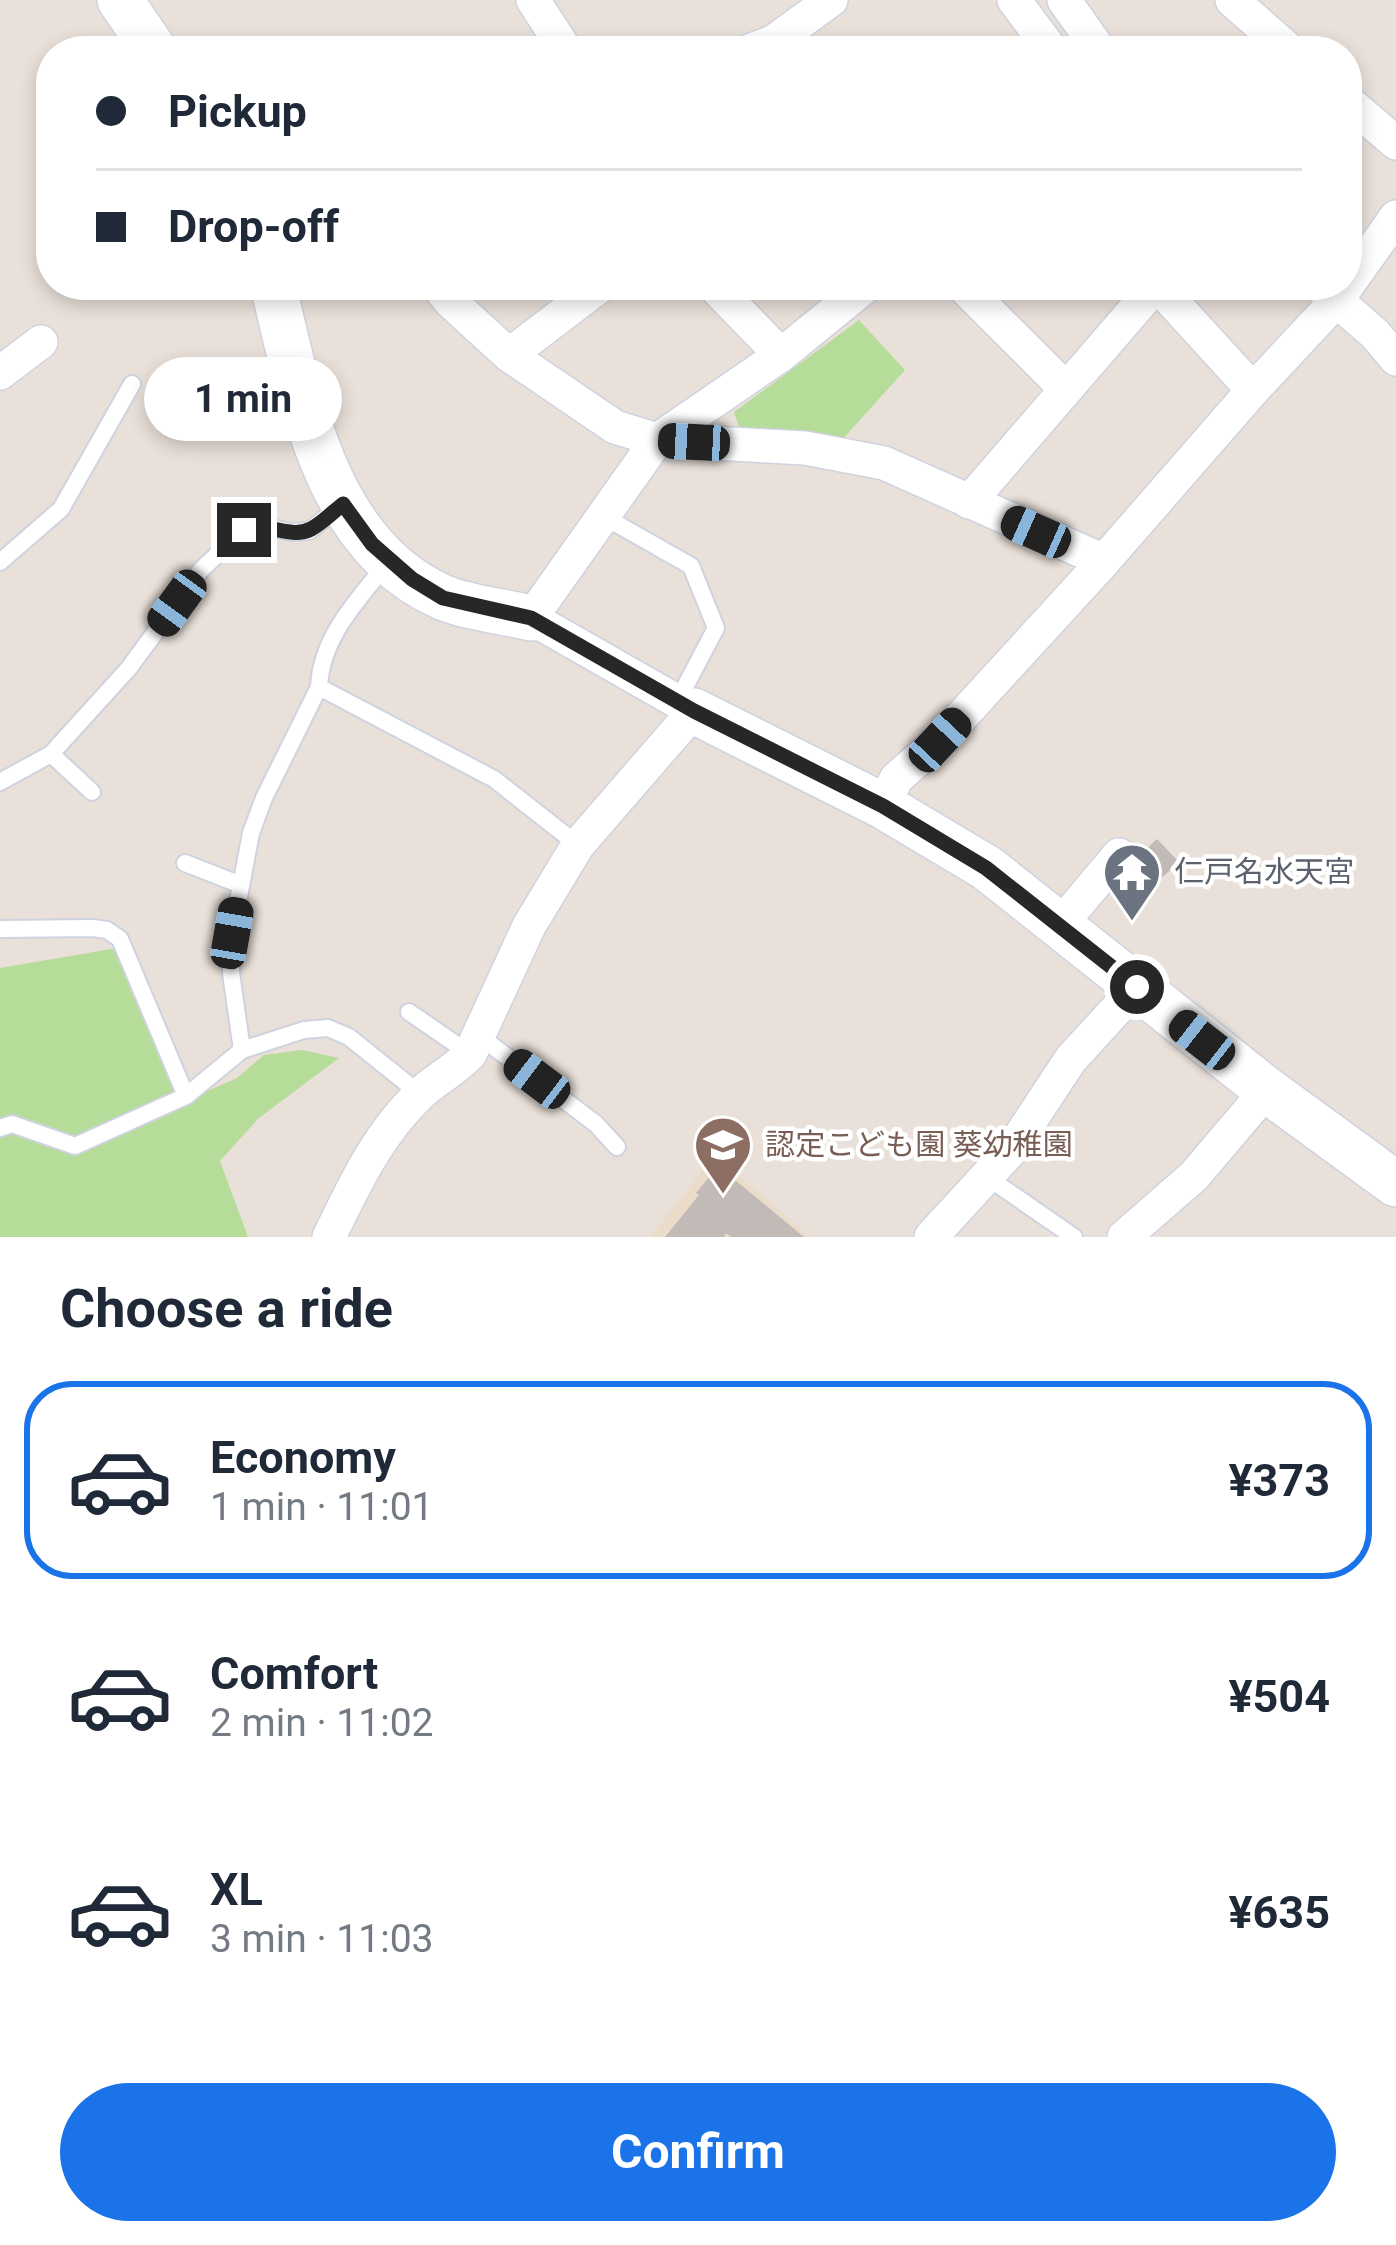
<!DOCTYPE html>
<meta charset="utf-8">
<style>
body{margin:0;font-family:Roboto,"Noto Sans JP",sans-serif;background:#f6f6f7;color:#1f2937;height:100vh;display:flex;flex-direction:column;font-size:45px;white-space:nowrap}
*{box-sizing:border-box;margin:0}
p{font-size:39px;color:#747a83}
.icon{flex:none;width:66px;height:66px;fill:none;stroke:currentColor;stroke-width:2;stroke-linecap:round;stroke-linejoin:round}
.map{position:relative;height:1237px;overflow:hidden}
.sheet{display:flex;flex-direction:column;background:#fff;flex:1}
.sheet>*{flex:none}
.guide{position:absolute;left:36px;top:36px;width:1326px;height:264px;border-radius:48px;box-shadow:0 6px 18px #0003;display:grid;align-content:center;height:264px;padding:0 60px;background:#fff}
.end{position:absolute;width:54px;height:54px;margin:-27px;border:15px solid #272727;background:#fff;box-shadow:0 0 0 6px #fff}
.from{border-radius:50%}
.bubble{position:absolute;height:84px;border-radius:42px;background:#fff;box-shadow:0 6px 18px #0003;font-size:39px;font-weight:700;line-height:84px;text-align:center}
.car{position:absolute;width:36px;height:72px;margin:-36px -18px;border-radius:15px;box-shadow:0 0 9px 3px #0007;background:linear-gradient(#222 24%,#8ab4d8 0 40%,#222 0 76%,#8ab4d8 0 86%,#222 0)}
.guide b{display:flex;align-items:center;gap:42px;height:114px;font-size:45px}
.guide b+b{border-top:3px solid #e0e1e3}
.guide i{width:30px;height:30px;background:#1f2937}
ul{padding:0;list-style:none}
li{display:flex;align-items:center;gap:36px;height:198px;margin:0 24px 18px;padding:0 36px;border:6px solid transparent;border-radius:48px}
li div{flex:1}
li b{display:block;font-size:45px}
li em{font-style:normal;font-weight:700}
li.active{border-color:#1a73e8}
li>.icon{width:108px;height:108px;stroke-width:1.5}
h2{padding:0 60px;font-size:54px;line-height:144px}
.button{display:flex;gap:24px;margin-top:auto;padding:24px 60px}
.button a{flex:1;height:138px;border-radius:72px;background:#1a73e8;color:#fff;font-size:48px;font-weight:700;line-height:138px;text-align:center}
.map>svg:first-child{display:block}
.education{fill:#eadcc9}
.green{fill:#b6dc99}
.building{fill:#c1bab6}
.lines{fill:none;stroke-linecap:round;stroke-linejoin:round}
.lane-casing{stroke:#cfd3df;stroke-width:20}
.street-casing{stroke:#cfd3df;stroke-width:36}
.secondary-casing{stroke:#cfd3df;stroke-width:48}
.lane{stroke:#fff;stroke-width:16}
.street{stroke:#fff;stroke-width:33}
.secondary{stroke:#fff;stroke-width:45}
.route{stroke:#272727;stroke-width:15}
.labels{text-anchor:middle;stroke-width:9;stroke-linejoin:round;paint-order:stroke}
.worship-label{font-size:30px;fill:#5b616d;stroke:#fff;text-anchor:start}
.education-label{font-size:30px;fill:#785e54;stroke:#fff;text-anchor:start}
</style>
<div class="map">
<svg width="1396" height="1237" viewBox="0 0 1396 1237">
<rect width="100%" height="100%" fill="#e9e0d9"/>
<polygon class="education" points="715,1155 810,1237 650,1237"/>
<g class="green">
<polygon points="859,320 905,370 841,441 742,436 734,412"/>
<polygon points="129,946 158,1053 183,1102 237,1078 264,1055 302,1050 339,1058 259,1118 220,1161 248,1237 0,1237 0,968"/>
</g>
<g class="building">
<polygon points="1157,839 1179,862 1157,882 1135,860"/>
<polygon points="718,1166 804,1237 731,1237 726,1233 724,1237 665,1237 699,1195 696,1193"/>
</g>
<g class="lines">
<defs>
<g id="lane">
<polyline points="603,516 691,566 716,628 677,702"/>
<polyline points="0,562 61,509 132,384"/>
<polyline points="319,687 494,779 578,845"/>
<polyline points="51,754 92,792"/>
<polyline points="0,782 51,754 129,668 201,570 243,530 258,525 291,532 309,531 340,506"/>
<polyline points="185,863 241,885"/>
<polyline points="0,929 93,928 107,930 120,939 186,1096"/>
<polyline points="409,1012 470,1054"/>
<polyline points="478,1035 596,1124 617,1147"/>
<path d="M242,1050L231,973L232,933L251,833L264,798L319,687C321,637 358,600 388,562"/>
<polyline points="0,1128 12,1124 75,1146 186,1096 242,1050 304,1030 328,1028 349,1037 420,1094"/>
<polyline points="987,1177 1074,1237"/>
</g>
<g id="street">
<polyline points="533,0 566,51"/>
<polyline points="1014,0 1052,51"/>
<polyline points="1064,0 1100,51"/>
<polyline points="1232,0 1290,51"/>
<polyline points="749,51 773,42 831,0"/>
<polyline points="1347,101 1396,143"/>
<polyline points="437,285 451,302 509,355 615,427 657,440 805,448 884,463 1104,561"/>
<polyline points="713,285 781,355"/>
<polyline points="962,285 1066,389"/>
<polyline points="1157,285 1253,390"/>
<polyline points="1319,285 1375,334 1396,359"/>
<polyline points="509,355 601,285"/>
<polyline points="0,373 41,342"/>
<polyline points="969,502 1156,285"/>
<polyline points="883,806 896,779 940,740 1104,561 1253,390 1337,300 1396,217"/>
<polyline points="1060,925 1119,855"/>
<path d="M329,1237C354,1186 377,1135 419,1095C434,1080 454,1071 470,1054L529,926L578,845L694,711L531,618L657,440L781,355L867,285"/>
<polyline points="931,1237 1011,1150 1071,1059 1137,987"/>
<polyline points="1124,1237 1194,1176 1267,1090"/>
</g>
<g id="secondary">
<polyline points="120,0 155,51"/>
<path d="M273,285C300,395 324,545 442,597C468,608 502,611 531,618"/>
<polyline points="694,711 883,806 987,868 1267,1090 1396,1184"/>
</g>
</defs>
<use href="#lane" class="lane-casing"/>
<use href="#street" class="street-casing"/>
<use href="#secondary" class="secondary-casing"/>
<use href="#lane" class="lane"/>
<use href="#street" class="street"/>
<use href="#secondary" class="secondary"/>
</g>
<g class="lines">
<path class="route" d="M244,530C270,521 290,540 311,529C322,523 333,512 343,504L372,544L412,579L443,598L531,618L694,711L883,806L986,868L1137,987"/>
</g>
<defs>
<symbol id="temple-pin" viewBox="-11 -11 22 30"><path d="M0 17L-7.5 6A9.5 9.5 0 1 1 7.5 6Z" fill="#6b7280" stroke="#fff"/><path d="M0-6L5-2H3V0L6.5 2.5H4V6H1.5V3h-3V6H-4V2.5H-6.5L-3 0V-2H-5Z" fill="#fff"/></symbol>
<symbol id="school-pin" viewBox="-11 -11 22 30"><path d="M0 17L-7.5 6A9.5 9.5 0 1 1 7.5 6Z" fill="#8d6e63" stroke="#fff"/><path d="M0-5L7-2L0 1L-7-2ZM-4 1L0 2.5L4 1V4Q0 6-4 4Z" fill="#fff"/></symbol>
</defs>
<g fill-rule="evenodd">
<use href="#temple-pin" x="1099" y="839" width="66" height="90"/>
<use href="#school-pin" x="690" y="1112" width="66" height="90"/>
</g>
<g class="labels">
<g class="worship-label">
<text x="1174" y="882">仁戸名水天宮</text>
</g>
<g class="education-label">
<text x="765" y="1155">認定こども園 葵幼稚園</text>
</g>
</g>
</svg>
<i class="end from" style="left:1137px;top:987px"></i>
<i class="end" style="left:244px;top:530px"></i>
<div class="bubble" style="left:144px;top:357px;width:198px">1 min</div>
<i class="car" style="left:694px;top:442px;rotate:273deg"></i>
<i class="car" style="left:1036px;top:532px;rotate:294deg"></i>
<i class="car" style="left:177px;top:603px;rotate:216deg"></i>
<i class="car" style="left:940px;top:740px;rotate:43deg"></i>
<i class="car" style="left:232px;top:933px;rotate:10deg"></i>
<i class="car" style="left:1202px;top:1040px;rotate:308deg"></i>
<i class="car" style="left:537px;top:1079px;rotate:307deg"></i>
<div class="guide">
<b><i class="from"></i>Pickup</b>
<b><i></i>Drop-off</b>
</div>
</div>
<section class="sheet">
<h2>Choose a ride</h2>
<ul>
<li class="active"><svg class="icon" aria-label="car" viewBox="0 0 24 24"><path d="M5 17H2v-5l4-1 3-4h7l3 4 3 1v5h-3M9 17h6M6 11h13"/><circle cx="7" cy="17" r="2"/><circle cx="17" cy="17" r="2"/></svg><div><b>Economy</b><p>1 min · 11:01</p></div><em>¥373</em></li>
<li><svg class="icon" aria-label="car" viewBox="0 0 24 24"><path d="M5 17H2v-5l4-1 3-4h7l3 4 3 1v5h-3M9 17h6M6 11h13"/><circle cx="7" cy="17" r="2"/><circle cx="17" cy="17" r="2"/></svg><div><b>Comfort</b><p>2 min · 11:02</p></div><em>¥504</em></li>
<li><svg class="icon" aria-label="car" viewBox="0 0 24 24"><path d="M5 17H2v-5l4-1 3-4h7l3 4 3 1v5h-3M9 17h6M6 11h13"/><circle cx="7" cy="17" r="2"/><circle cx="17" cy="17" r="2"/></svg><div><b>XL</b><p>3 min · 11:03</p></div><em>¥635</em></li>
</ul>
<div class="button"><a>Confirm</a></div>
</section>
